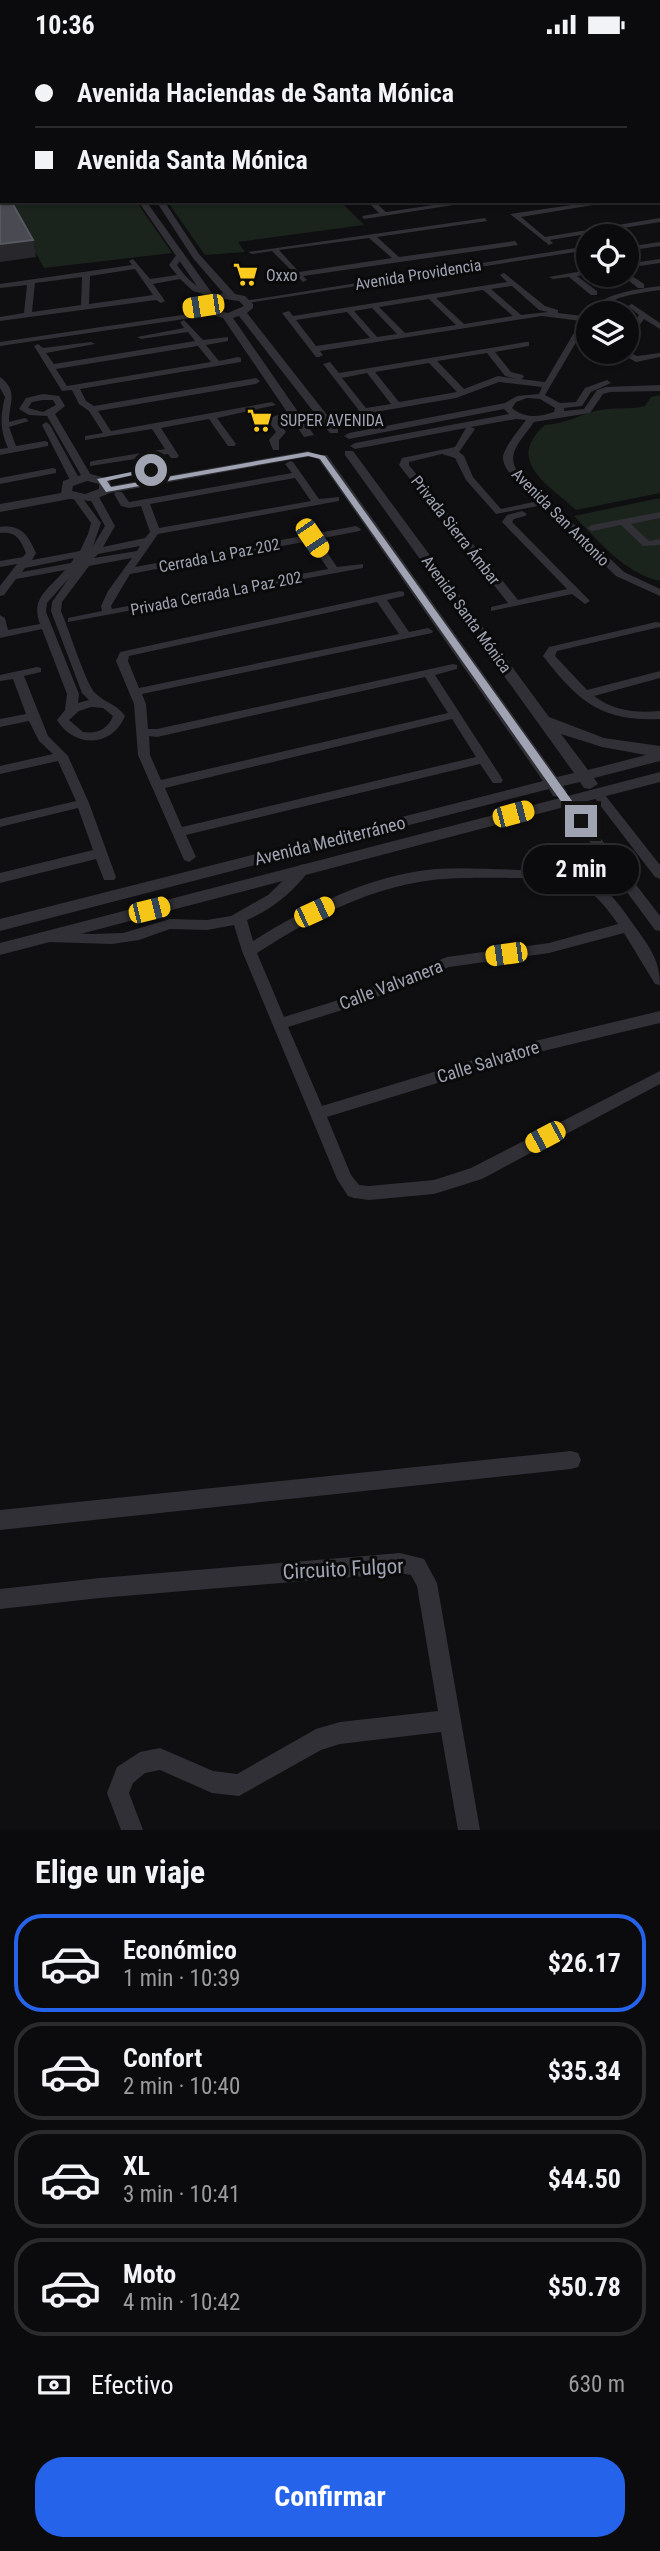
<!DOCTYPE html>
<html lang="es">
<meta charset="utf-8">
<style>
body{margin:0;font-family:"Roboto Condensed",sans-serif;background:#141416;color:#f1f3f6;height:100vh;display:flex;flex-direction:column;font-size:26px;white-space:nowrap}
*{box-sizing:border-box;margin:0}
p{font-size:23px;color:#9a9b9d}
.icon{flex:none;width:38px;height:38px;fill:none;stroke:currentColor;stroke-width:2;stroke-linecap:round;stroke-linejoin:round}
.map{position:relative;height:1781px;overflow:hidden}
.panel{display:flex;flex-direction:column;background:#0b0b0d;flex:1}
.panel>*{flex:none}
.top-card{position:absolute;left:0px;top:0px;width:662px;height:154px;box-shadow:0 2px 5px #0004,0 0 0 2px #2b2b2e;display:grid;align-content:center;height:154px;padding:0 35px;background:#0b0b0d}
.buttons{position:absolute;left:576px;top:175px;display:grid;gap:14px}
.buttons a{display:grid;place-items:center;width:63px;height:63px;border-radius:50%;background:#0b0b0d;box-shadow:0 2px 5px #0004,0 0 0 2px #2b2b2e;font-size:35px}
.end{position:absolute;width:32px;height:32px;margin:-16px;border:9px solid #9fa3b2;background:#111;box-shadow:0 0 0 4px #111}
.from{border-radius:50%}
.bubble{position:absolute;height:49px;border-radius:24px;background:#0b0b0d;box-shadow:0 2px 5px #0004,0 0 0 2px #2b2b2e;font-size:23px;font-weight:700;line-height:49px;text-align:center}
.car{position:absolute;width:21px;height:42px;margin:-21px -10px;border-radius:9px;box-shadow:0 0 5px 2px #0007;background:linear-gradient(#f5c518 24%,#345 0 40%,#f5c518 0 76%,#345 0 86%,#f5c518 0)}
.top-card b{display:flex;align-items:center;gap:24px;height:66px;font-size:26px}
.top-card b+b{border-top:2px solid #2b2b2e}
.top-card i{width:18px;height:18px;background:#f1f3f6}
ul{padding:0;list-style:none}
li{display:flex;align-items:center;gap:21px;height:98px;margin:0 14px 10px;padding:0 21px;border:4px solid #2b2b2e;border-radius:28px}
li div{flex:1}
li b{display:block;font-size:26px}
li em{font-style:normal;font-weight:700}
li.active{border-color:#2563eb}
li>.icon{width:63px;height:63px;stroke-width:1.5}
h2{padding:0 35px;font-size:32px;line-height:84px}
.pay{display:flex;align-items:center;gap:18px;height:77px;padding:0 35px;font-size:26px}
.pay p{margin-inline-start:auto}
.action{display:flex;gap:14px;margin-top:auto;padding:14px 35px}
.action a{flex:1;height:80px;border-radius:28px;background:#2563eb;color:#fff;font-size:28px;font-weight:700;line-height:80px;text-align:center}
.status{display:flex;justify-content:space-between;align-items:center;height:49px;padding:0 35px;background:#0b0b0d;direction:ltr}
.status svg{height:19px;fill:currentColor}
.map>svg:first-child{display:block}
.green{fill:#1b231d}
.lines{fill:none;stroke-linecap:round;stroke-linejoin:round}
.river{fill:#252c34;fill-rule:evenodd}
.minor{fill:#303036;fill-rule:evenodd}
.tertiary{fill:#303036;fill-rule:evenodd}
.trunk{fill:#54555e;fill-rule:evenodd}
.wall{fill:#3f4046}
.shaded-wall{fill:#28282c}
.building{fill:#4a4b52;stroke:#575961;stroke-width:2}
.route{fill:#9fa3b2}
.labels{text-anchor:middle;stroke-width:6;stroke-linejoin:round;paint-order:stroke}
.far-street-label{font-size:16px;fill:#9fa3b2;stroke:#0a0a0b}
.far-poi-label{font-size:16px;fill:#9fa3b2;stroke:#0a0a0b;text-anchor:start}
.street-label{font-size:18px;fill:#9fa3b2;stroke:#0a0a0b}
.near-street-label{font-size:21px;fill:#9fa3b2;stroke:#0a0a0b}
</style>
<div class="status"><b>10:36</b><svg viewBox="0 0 49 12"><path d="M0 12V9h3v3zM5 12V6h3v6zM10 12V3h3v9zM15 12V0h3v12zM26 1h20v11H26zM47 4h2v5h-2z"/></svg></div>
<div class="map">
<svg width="660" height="1781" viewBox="0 0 660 1781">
<rect width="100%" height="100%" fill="#0f0f11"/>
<g class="green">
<polygon points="7,152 136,152 172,204 44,219"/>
<polygon points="167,152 340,152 364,176 238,193 245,203 205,206"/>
<path d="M660,346V444L576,461C549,436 504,412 545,376C565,375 581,365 599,361C614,358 629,361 645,357L651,348Z"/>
<path d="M660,449V532C624,524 600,493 574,467Z"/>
</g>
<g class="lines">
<g class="river">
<polygon points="135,0 145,0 134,2"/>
<polygon points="332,0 344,0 345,2 333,2"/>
<polygon points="452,0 471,0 451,2"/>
<polygon points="483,0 504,0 505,2 484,2"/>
<rect x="0" y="35" width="2" height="6"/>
</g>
<g class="minor">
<polygon points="0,0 93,0 0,3"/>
<rect x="209" y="0" width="6" height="2"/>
<polygon points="225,0 244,2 222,2"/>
<polygon points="295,0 302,0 304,2 297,2"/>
<rect x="0" y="11" width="2" height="4"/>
<polygon points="367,152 374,152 386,163 461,152 479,152 364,170 362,167 379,164"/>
<polygon points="599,152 617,152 521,168 545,188 660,169 660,173 550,191 553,194 549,196 510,165"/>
<path d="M485,169L487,172L377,188L399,208L515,192L518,196L303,227L307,231L303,233L272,202L252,205L248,203ZM369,189L392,209L299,223L279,201Z"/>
<polygon points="660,193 660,197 626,202 626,198"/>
<polygon points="588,197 588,201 248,254 244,252"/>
<path d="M177,205L184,207L177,216C186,229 195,238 210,243V247L193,242L180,230L153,235L165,252L161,254L156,251L0,272V268L24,264L27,236L0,239V235L132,216L129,212L133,210L150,230L177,226L169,216ZM135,220L153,246L89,255L90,227ZM82,228L81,256L32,263L35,234Z"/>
<polygon points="660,210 660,214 626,219 626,215"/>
<polygon points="588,221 588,225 577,227 597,242 597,246 591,246 569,228 553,230 549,228"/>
<polygon points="626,223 644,235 644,239 638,239 623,227 626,226"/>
<path d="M504,224L545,257L558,261V264L583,267C602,244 632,241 660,237V241C646,243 632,245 619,249C609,253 599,264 588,264V273L545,346L560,354L576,353L585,339L607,331L611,334L591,343L582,357L564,359V362L584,360L597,341L606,338L660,336V342L610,343L603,345L590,364L534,373C525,387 506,403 516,420L624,523L660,540V547L616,527L543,456L496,465L466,431L455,409L442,405L409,413V416L518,551L567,540L502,473L507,466L522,462L527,465L525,467L514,470L512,473L590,552L585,555L572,545L491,562V558L508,554L399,416L402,409L455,398L466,379L355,400L350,397L355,394L509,365L504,360L349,390L344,387L349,384L505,354L517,347L539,345L542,338L499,333L456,349L364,365L361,364L323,315L330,313L339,324L526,293H529V297L495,303L511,323L523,326L524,328L521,330L545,333L581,272L542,267L320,302L323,306L319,308H316L282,264L289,262L293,267L507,233L500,226ZM512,237L539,261L548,263L521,266L491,240ZM483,241L513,267L464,275L436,249ZM429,250L456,276L405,284L379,258ZM372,259L397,285L377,288L354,262ZM347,263L370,289L316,297L296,271ZM487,304L505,327L517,330L498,327L464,340L437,312ZM429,314L457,343L399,353L375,323ZM367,324L391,355L366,359L342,329ZM527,349L540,350L555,359L554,363C539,368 525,370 512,359L516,353ZM516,370L526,371C519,381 508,393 504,404C497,419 528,442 538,452L501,460L473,428L464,407L459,403L475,380L471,378Z"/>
<polygon points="632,255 660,274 660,280 644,270 626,294 626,285 639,266 628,257"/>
<polygon points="209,262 213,264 212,266 0,297 0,293"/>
<path d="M184,271L203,291L228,288V292L206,296L219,312L238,308L241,309V313L80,340L86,352L94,357L256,329L260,332L256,335L98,362L111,382L272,353L276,356L217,369L236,395L234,397H228L209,370L161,379L179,407L177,409H171L168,405L90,417V413L93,412L165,400L152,380L85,391V387L103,384L89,362L79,355L72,341L62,342L34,297L38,295L43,299L91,293L95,295L46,304L54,315L195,292L188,283L141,290L137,288L184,279L180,273ZM198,297L211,313L67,337L56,320Z"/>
<polygon points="626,302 637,307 660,304 660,308 636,313 618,303"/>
<path d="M0,328C19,342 9,354 9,373L25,369L29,372L9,378L16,397L45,392L48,393V397L0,406V400L8,399C0,381 0,367 5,348L0,339Z"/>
<path d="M43,345L59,347L65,357L55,365L92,428L90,430L82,428L47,367L29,366L19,360L26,349ZM43,351H53L56,356L43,363L28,359L32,353Z"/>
<polygon points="289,362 296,364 277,371 286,383 279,391 279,401 273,401 269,391 276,383 267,370"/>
<polygon points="46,373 50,376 80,431 78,433 70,431 42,376"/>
<path d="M290,412L293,413L319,450L339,448V452L158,485L135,518L356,477L361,480L360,482L318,490L337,518L363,515V519L68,573V569L102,562L101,557L108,542L132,509L89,517L62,553L61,562C68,578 86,635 95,644C105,654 117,655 125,667C112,699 74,699 57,671L65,661L67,645L42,580L0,589V566L5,569L8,581L40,575C30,549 49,540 65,521L16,530L4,546L0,547V537L17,515L0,518V512L23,508L26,504C20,490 16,482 0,484V478C21,475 28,486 36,504L32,511L80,502L88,485L91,474L73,449L81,447L101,474L93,497L105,477L89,448L94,445L99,448L115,477L103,498L145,489L150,483L141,457L129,459L121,457L114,445L116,443H122L129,453L292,424L285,415ZM295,429L311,452L159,479L150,455ZM309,492L328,520L112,560L111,557L130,525ZM140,497L137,502L94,509L98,505ZM74,509L71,514L22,523L25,519ZM69,529L52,553L51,562L82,644L89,651L78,654L79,645L46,563L47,554ZM91,658L103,659L113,667C108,680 97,685 83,683L69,671L79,662Z"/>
<polygon points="53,419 56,420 56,424 0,435 0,429"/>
<polygon points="660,463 660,469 631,475 649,492 660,490 660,496 643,497 621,476 592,482 587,479 592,476"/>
<path d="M400,542L404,543V547L387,551L409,583L428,579L433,582L432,584L142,645L146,655L148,680H157L453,615L457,616V620L435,626L503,731L501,734H493L480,715L186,786L196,808L189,813L184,811L138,706L134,655L116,612L120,603ZM377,553L399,585L139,639L128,612L129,607ZM425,628L448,664L161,731L150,706L149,687L157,688ZM452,670L476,708L182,778L165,739Z"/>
<path d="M656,573L660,574V578L557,602L555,607L587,641L660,622V629L594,647C614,662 635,664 660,662V670C601,673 577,651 543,607L549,598Z"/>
<polygon points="37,618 41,619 41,623 24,627 48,687 68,707 89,754 116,828 114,831 104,831 96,810 0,834 0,824 93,801 78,759 0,778 0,770 76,752 58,712 0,725 0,717 53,705 39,692 29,672 0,678 0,670 26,665 13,630 0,632 0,626"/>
<polygon points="597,740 601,741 660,816 660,830 655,828 593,747 591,744 593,741"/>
<polygon points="565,747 569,748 660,867 660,882 655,881 561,754 559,751 561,748"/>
<path d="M303,815L310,820C295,842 271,861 247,871L253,892C308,858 369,826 435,820C463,818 492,820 520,821C544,822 572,819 593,832C610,842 622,859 633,875C648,896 660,910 660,936L655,935L624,884L549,904L449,918L355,957L288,978L322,1057L535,992L660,962V974L535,1004L327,1068L351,1126L359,1136L369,1137L434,1131L471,1119L660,1022V1035L482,1130L434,1145L369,1151L354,1149L348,1147L337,1130L242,902L234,876L207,881L170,880L139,891L112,895L48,893L41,888L48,883L91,885L123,884L170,870L207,871L231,867L268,846L298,817ZM465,829C491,829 559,827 580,837C596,844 608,861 618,875L549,894L447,908L345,949L284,968L257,904C321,863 387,829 465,829Z"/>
<polygon points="571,1402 578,1404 581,1411 578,1418 571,1420 0,1481 0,1461"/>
<polygon points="400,1504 424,1510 437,1534 480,1781 458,1781 441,1683 340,1695 321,1701 239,1747 212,1744 160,1721 145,1724 133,1734 129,1744 143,1781 121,1781 107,1744 117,1718 140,1703 160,1699 213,1722 237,1725 316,1680 340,1673 438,1662 417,1537 411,1526 400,1524 100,1549 0,1560 0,1540 100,1529"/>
</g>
<g class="tertiary">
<polygon points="0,113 2,113 0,118"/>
<path d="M138,152H146L214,247L223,244L193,209L156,152H164L199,205L235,245L245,247L253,255V259L247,264L338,380V384H330L239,267L233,269L314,386L304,388L223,269L202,263L201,253L206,250ZM224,250L239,252L244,257L228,264L210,260L211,255Z"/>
<path d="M308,402L314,405L312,407L110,444L90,452L70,450L0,463V455L61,444L63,432L87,424L109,430L111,437ZM87,432L99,435V440L85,445L72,442L73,437Z"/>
<path d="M345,402H353L549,668L604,689L660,697V712L594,729L598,735L590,740L584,739L580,733L563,737L567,743L559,748L553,747L549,740L0,882V870L543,732L317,408L319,406H327L557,728L574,724L345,406ZM561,685L602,698L646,706L588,721Z"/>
<polygon points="660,723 660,733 0,906 0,894"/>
</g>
<g class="trunk">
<polygon points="530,0 543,0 528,2"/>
<rect x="0" y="121" width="2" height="6"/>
</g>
</g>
<rect class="wall" x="0" y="43" width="2" height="34"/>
<polygon class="shaded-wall" points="33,191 36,208 0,213 0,195"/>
<g class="building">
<rect x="0" y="43" width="2" height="22"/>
<polygon points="11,152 33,191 0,195 0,153"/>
</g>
<polygon class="route" points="308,403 325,407 585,770 585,775 577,775 320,410 308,407 106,443 97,430 151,419 155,421 107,432 111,438"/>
<defs>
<symbol id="supermarket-bare" viewBox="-9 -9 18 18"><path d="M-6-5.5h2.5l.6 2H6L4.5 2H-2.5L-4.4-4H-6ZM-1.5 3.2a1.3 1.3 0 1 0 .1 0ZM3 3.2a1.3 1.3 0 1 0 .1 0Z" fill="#facb1e" stroke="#0a0a0b" stroke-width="2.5" paint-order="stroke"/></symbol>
</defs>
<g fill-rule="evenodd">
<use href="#supermarket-bare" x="228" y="208" width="35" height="35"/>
<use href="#supermarket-bare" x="242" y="354" width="35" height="35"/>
</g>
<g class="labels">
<g class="far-street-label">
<text transform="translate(418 225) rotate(-9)" y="6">Avenida Providencia</text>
<text transform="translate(561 468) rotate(45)" y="6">Avenida San Antonio</text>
<text transform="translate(456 481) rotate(52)" y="6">Privada Sierra Ámbar</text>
<text transform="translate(219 506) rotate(-11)" y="6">Cerrada La Paz 202</text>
<text transform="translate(216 544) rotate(-11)" y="6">Privada Cerrada La Paz 202</text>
<text transform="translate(467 565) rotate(54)" y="6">Avenida Santa Mónica</text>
</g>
<g class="far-poi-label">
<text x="266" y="232">Oxxo</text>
<text x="280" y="377">SUPER AVENIDA</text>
</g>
<g class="street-label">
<text transform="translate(330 792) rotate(-14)" y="6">Avenida Mediterráneo</text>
<text transform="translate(391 936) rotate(-21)" y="6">Calle Valvanera</text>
<text transform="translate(488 1013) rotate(-17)" y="6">Calle Salvatore</text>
</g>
<g class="near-street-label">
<text transform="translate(343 1520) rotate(-3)" y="7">Circuito Fulgor</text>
</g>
</g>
</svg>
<div class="buttons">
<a><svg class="icon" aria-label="locate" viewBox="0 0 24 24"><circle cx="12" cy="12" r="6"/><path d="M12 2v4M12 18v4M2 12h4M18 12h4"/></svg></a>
<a><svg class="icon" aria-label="layers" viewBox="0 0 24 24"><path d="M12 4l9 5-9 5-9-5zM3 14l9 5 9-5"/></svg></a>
</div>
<i class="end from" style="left:151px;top:421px"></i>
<i class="end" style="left:581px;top:772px"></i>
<div class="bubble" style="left:523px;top:796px;width:116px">2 min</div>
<i class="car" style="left:203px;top:257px;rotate:261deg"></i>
<i class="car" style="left:312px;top:489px;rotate:146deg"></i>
<i class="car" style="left:513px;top:765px;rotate:75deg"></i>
<i class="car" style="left:149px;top:861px;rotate:76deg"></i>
<i class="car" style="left:314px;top:863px;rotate:65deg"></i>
<i class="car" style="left:506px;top:905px;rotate:262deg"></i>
<i class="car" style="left:545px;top:1088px;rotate:242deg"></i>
<div class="top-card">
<b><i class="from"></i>Avenida Haciendas de Santa Mónica</b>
<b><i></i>Avenida Santa Mónica</b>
</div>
</div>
<section class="panel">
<h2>Elige un viaje</h2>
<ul>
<li class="active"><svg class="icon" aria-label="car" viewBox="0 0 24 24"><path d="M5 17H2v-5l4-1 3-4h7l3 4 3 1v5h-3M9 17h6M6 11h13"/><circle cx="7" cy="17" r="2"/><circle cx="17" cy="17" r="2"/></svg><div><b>Económico</b><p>1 min · 10:39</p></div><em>$26.17</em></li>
<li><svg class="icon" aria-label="car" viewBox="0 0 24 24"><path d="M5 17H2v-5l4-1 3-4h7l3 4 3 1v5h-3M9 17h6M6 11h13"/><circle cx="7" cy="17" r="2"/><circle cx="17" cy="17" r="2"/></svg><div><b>Confort</b><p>2 min · 10:40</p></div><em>$35.34</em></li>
<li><svg class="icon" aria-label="car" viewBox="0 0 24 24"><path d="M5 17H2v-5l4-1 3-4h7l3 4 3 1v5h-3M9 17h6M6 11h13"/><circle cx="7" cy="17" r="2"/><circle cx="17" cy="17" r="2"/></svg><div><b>XL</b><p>3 min · 10:41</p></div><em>$44.50</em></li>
<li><svg class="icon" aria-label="car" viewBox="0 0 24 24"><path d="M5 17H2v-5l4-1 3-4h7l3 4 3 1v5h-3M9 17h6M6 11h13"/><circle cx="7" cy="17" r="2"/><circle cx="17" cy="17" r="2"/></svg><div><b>Moto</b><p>4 min · 10:42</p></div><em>$50.78</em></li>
</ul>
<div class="pay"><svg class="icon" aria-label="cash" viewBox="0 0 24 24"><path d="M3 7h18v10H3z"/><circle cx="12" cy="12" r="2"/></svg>Efectivo<p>630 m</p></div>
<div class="action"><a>Confirmar</a></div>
</section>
